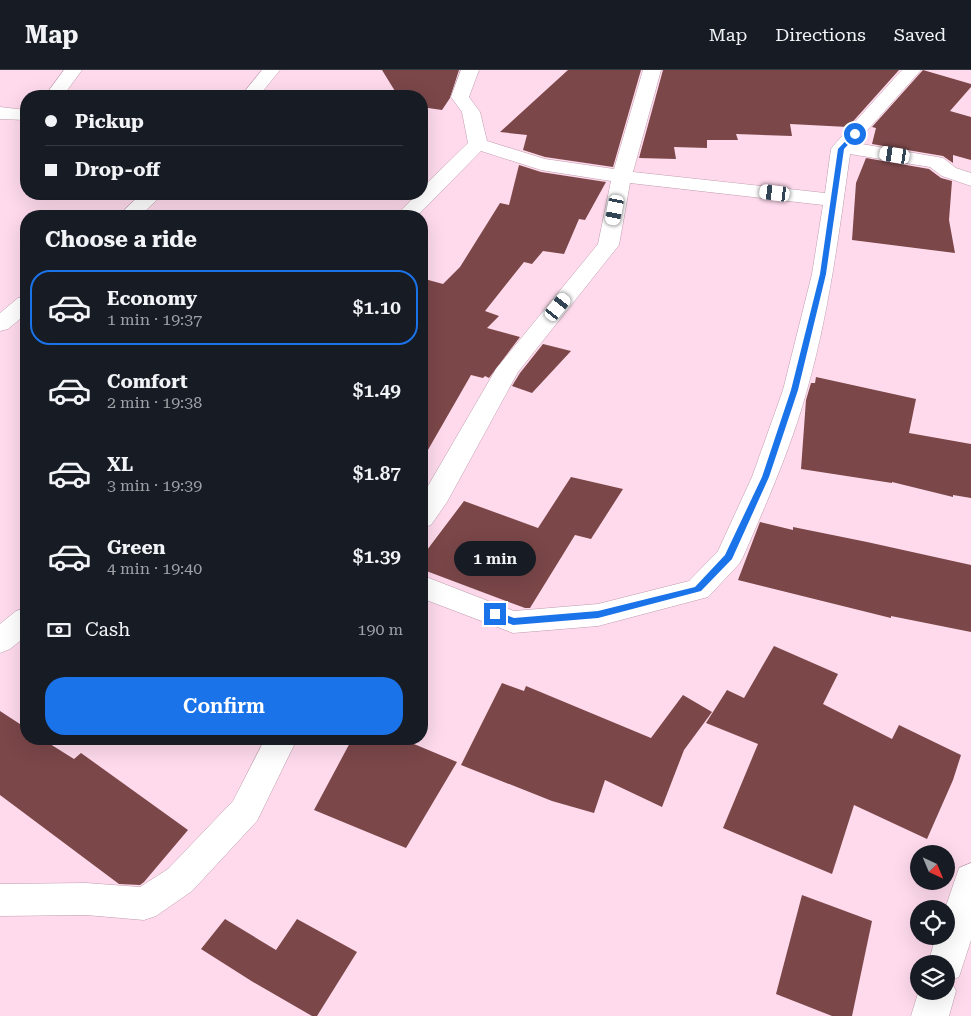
<!DOCTYPE html>
<meta charset="utf-8">
<style>
body{margin:0;font-family:"Roboto Serif",serif;background:#242831;color:#f1f3f6;height:100vh;display:flex;flex-direction:column;font-size:19px;white-space:nowrap}
*{box-sizing:border-box;margin:0}
p{font-size:16px;color:#9ea1a6}
.icon{flex:none;width:28px;height:28px;fill:none;stroke:currentColor;stroke-width:2;stroke-linecap:round;stroke-linejoin:round}
.map{position:relative;flex:1;overflow:hidden}
.drawer{position:absolute;left:20px;top:140px;width:408px;height:535px;display:flex;flex-direction:column;background:#171b24;border-radius:20px;box-shadow:0 5px 20px #0002}
.drawer>*{flex:none}
.guide{position:absolute;left:20px;top:20px;width:408px;height:110px;border-radius:20px;box-shadow:0 5px 20px #0002;display:grid;align-content:center;height:110px;padding:0 25px;background:#171b24}
.needle{width:32px;rotate:136deg}
.controls{position:absolute;left:910px;top:775px;display:grid;gap:10px}
.controls a{display:grid;place-items:center;width:45px;height:45px;border-radius:50%;background:#171b24;box-shadow:0 5px 20px #0002;font-size:25px}
.end{position:absolute;width:22px;height:22px;margin:-11px;border:6px solid #1a73e8;background:#fff;box-shadow:0 0 0 2px #fff}
.from{border-radius:50%}
.bubble{position:absolute;height:35px;border-radius:18px;background:#171b24;box-shadow:0 5px 20px #0002;font-size:16px;font-weight:600;line-height:35px;text-align:center}
.car{position:absolute;width:15px;height:30px;margin:-15px -8px;border-radius:6px;box-shadow:0 0 4px 1px #0007;background:linear-gradient(#fff 24%,#345 0 40%,#fff 0 76%,#345 0 86%,#fff 0)}
.guide b{display:flex;align-items:center;gap:18px;height:48px;font-size:19px}
.guide b+b{border-top:1px solid #363941}
.guide i{width:12px;height:12px;background:#f1f3f6}
ul{padding:0;list-style:none}
li{display:flex;align-items:center;gap:15px;height:75px;margin:0 10px 8px;padding:0 15px;border:2px solid transparent;border-radius:20px}
li div{flex:1}
li b{display:block;font-size:19px}
li em{font-style:normal;font-weight:600}
li.current{border-color:#1a73e8}
li>.icon{width:45px;height:45px;stroke-width:1.5}
h2{padding:0 25px;font-size:22px;line-height:60px}
.pay{display:flex;align-items:center;gap:12px;height:55px;padding:0 25px;font-size:19px}
.pay p{margin-inline-start:auto}
.button{display:flex;gap:10px;margin-top:auto;padding:10px 25px}
.button a{flex:1;height:58px;border-radius:20px;background:#1a73e8;color:#fff;font-size:20px;font-weight:600;line-height:58px;text-align:center}
header{display:flex;align-items:center;gap:30px;box-sizing:border-box;height:70px;padding:0 25px;background:#171b24;border-bottom:1px solid #363941}
header strong{font-size:24px}
nav{display:flex;gap:28px;margin-inline-start:auto;font-size:18px}
.map>svg:first-child{display:block}
.building{fill:#7b4749}
.lines{fill:none;stroke-linecap:round;stroke-linejoin:round}
.minor-casing{stroke:#be9cad;stroke-width:1}
.minor{fill:#fff;fill-rule:evenodd}
.route{fill:#1a73e8}
</style>
<header>
<strong>Map</strong>
<nav><a>Map</a><a>Directions</a><a>Saved</a></nav>
</header>
<div class="map">
<svg width="971" height="946" viewBox="0 0 971 946">
<rect width="100%" height="100%" fill="#fedaec"/>
<g class="building">
<polygon points="382,0 459,0 450,28 442,40 421,37 421,26 398,26"/>
<polygon points="568,0 641,0 613,97 545,87 523,80 527,65 500,62"/>
<polygon points="663,0 899,0 848,57 790,54 792,66 736,64 738,70 707,70 707,78 674,77 676,89 639,88"/>
<polygon points="923,0 971,14 971,17 950,41 971,47 971,90 953,85 953,93 943,86 872,74 876,58 872,57"/>
<polygon points="866,88 929,99 941,108 952,111 949,150 955,183 852,170 856,113"/>
<polygon points="519,95 541,102 606,112 585,150 579,149 564,184 543,181 532,194 524,192 485,241 499,246 487,258 520,267 489,308 485,306 483,308 471,305 421,392 421,208 443,214 460,197 500,133 509,135"/>
<polygon points="543,274 571,281 532,323 512,316 520,303"/>
<polygon points="816,307 916,329 909,363 971,374 971,428 953,425 953,427 892,412 892,413 801,399 806,330 811,313 815,313"/>
<polygon points="571,407 623,419 591,469 575,465 530,538 525,538 421,499 421,488 464,431 538,458"/>
<polygon points="760,452 793,460 793,457 867,472 971,495 971,562 891,546 891,548 738,510"/>
<polygon points="774,576 838,604 823,634 892,669 899,655 961,685 953,710 927,769 854,735 832,804 723,758 758,674 706,653 727,620 744,628"/>
<polygon points="502,613 524,621 526,616 651,668 683,625 712,642 684,680 662,737 605,710 594,743 552,731 461,695"/>
<polygon points="0,641 26,658 26,669 42,669 74,689 81,683 188,760 144,812 140,815 119,814 0,725"/>
<polygon points="352,669 402,669 457,692 406,778 314,740"/>
<polygon points="802,825 872,851 852,946 832,946 776,924"/>
<polygon points="225,849 276,880 297,849 357,882 317,946 312,946 253,912 201,879"/>
</g>
<g class="lines">
<defs>
<g id="minor">
<polygon points="64,0 82,0 63,26 45,26"/>
<polygon points="262,0 280,0 259,26 241,26"/>
<path d="M461,0H479L469,27L480,42L487,71L545,89L614,99L643,0H661L633,102L825,123L831,79L834,75L902,0H921L856,73L943,88L956,98L971,103V116L942,106L930,97L850,84C839,163 829,243 807,320C791,378 767,432 743,487L739,494L708,527L598,556L513,563L421,528V505L514,541L598,534L689,511L718,481L752,407L783,320L812,204L823,135L630,113L619,175L518,302L447,432L431,455L421,458V428L496,299L598,174L611,111L541,100L481,81L417,146H396L417,124H421V119L468,73L462,42L451,27Z"/>
<polygon points="0,37 26,40 26,50 0,49"/>
<polygon points="141,124 163,124 140,146 118,146"/>
<polygon points="26,226 26,244 8,259 0,261 0,243 18,228"/>
<polygon points="26,538 26,566 10,579 0,583 0,554 16,541"/>
<polygon points="265,669 297,669 257,751 192,821 156,846 144,850 86,845 0,846 0,814 86,813 140,817 168,799 233,731"/>
<polygon points="971,793 971,870 959,907 951,910 956,921 949,946 911,946 919,920 946,921 946,894 928,894 936,866 946,866 946,839 945,839 959,798"/>
</g>
</defs>
<use href="#minor" class="minor-casing"/>
<use href="#minor" class="minor"/>
</g>
<polygon class="route" points="853,63 858,64 844,79 826,204 798,320 769,407 732,489 701,521 598,548 513,555 492,547 490,544 495,541 514,548 598,541 695,517 725,485 762,407 791,320 820,204 838,79"/>
</svg>
<div class="controls">
<a><svg class="needle" viewBox="-14 -14 28 28"><path d="M0-13l5 13h-10z" fill="#e53935"/><path d="M0 13l5-13h-10z" fill="#9ea1a6"/></svg></a>
<a><svg class="icon" aria-label="locate" viewBox="0 0 24 24"><circle cx="12" cy="12" r="6"/><path d="M12 2v4M12 18v4M2 12h4M18 12h4"/></svg></a>
<a><svg class="icon" aria-label="layers" viewBox="0 0 24 24"><path d="M12 4l9 5-9 5-9-5zM3 14l9 5 9-5"/></svg></a>
</div>
<i class="end from" style="left:855px;top:64px"></i>
<i class="end" style="left:495px;top:544px"></i>
<div class="bubble" style="left:454px;top:471px;width:82px">1 min</div>
<i class="car" style="left:895px;top:85px;rotate:279deg"></i>
<i class="car" style="left:775px;top:123px;rotate:277deg"></i>
<i class="car" style="left:615px;top:140px;rotate:191deg"></i>
<i class="car" style="left:558px;top:237px;rotate:39deg"></i>
<div class="guide">
<b><i class="from"></i>Pickup</b>
<b><i></i>Drop-off</b>
</div>
<section class="drawer">
<h2>Choose a ride</h2>
<ul>
<li class="current"><svg class="icon" aria-label="car" viewBox="0 0 24 24"><path d="M5 17H2v-5l4-1 3-4h7l3 4 3 1v5h-3M9 17h6M6 11h13"/><circle cx="7" cy="17" r="2"/><circle cx="17" cy="17" r="2"/></svg><div><b>Economy</b><p>1 min · 19:37</p></div><em>$1.10</em></li>
<li><svg class="icon" aria-label="car" viewBox="0 0 24 24"><path d="M5 17H2v-5l4-1 3-4h7l3 4 3 1v5h-3M9 17h6M6 11h13"/><circle cx="7" cy="17" r="2"/><circle cx="17" cy="17" r="2"/></svg><div><b>Comfort</b><p>2 min · 19:38</p></div><em>$1.49</em></li>
<li><svg class="icon" aria-label="car" viewBox="0 0 24 24"><path d="M5 17H2v-5l4-1 3-4h7l3 4 3 1v5h-3M9 17h6M6 11h13"/><circle cx="7" cy="17" r="2"/><circle cx="17" cy="17" r="2"/></svg><div><b>XL</b><p>3 min · 19:39</p></div><em>$1.87</em></li>
<li><svg class="icon" aria-label="car" viewBox="0 0 24 24"><path d="M5 17H2v-5l4-1 3-4h7l3 4 3 1v5h-3M9 17h6M6 11h13"/><circle cx="7" cy="17" r="2"/><circle cx="17" cy="17" r="2"/></svg><div><b>Green</b><p>4 min · 19:40</p></div><em>$1.39</em></li>
</ul>
<div class="pay"><svg class="icon" aria-label="cash" viewBox="0 0 24 24"><path d="M3 7h18v10H3z"/><circle cx="12" cy="12" r="2"/></svg>Cash<p>190 m</p></div>
<div class="button"><a>Confirm</a></div>
</section>
</div>
